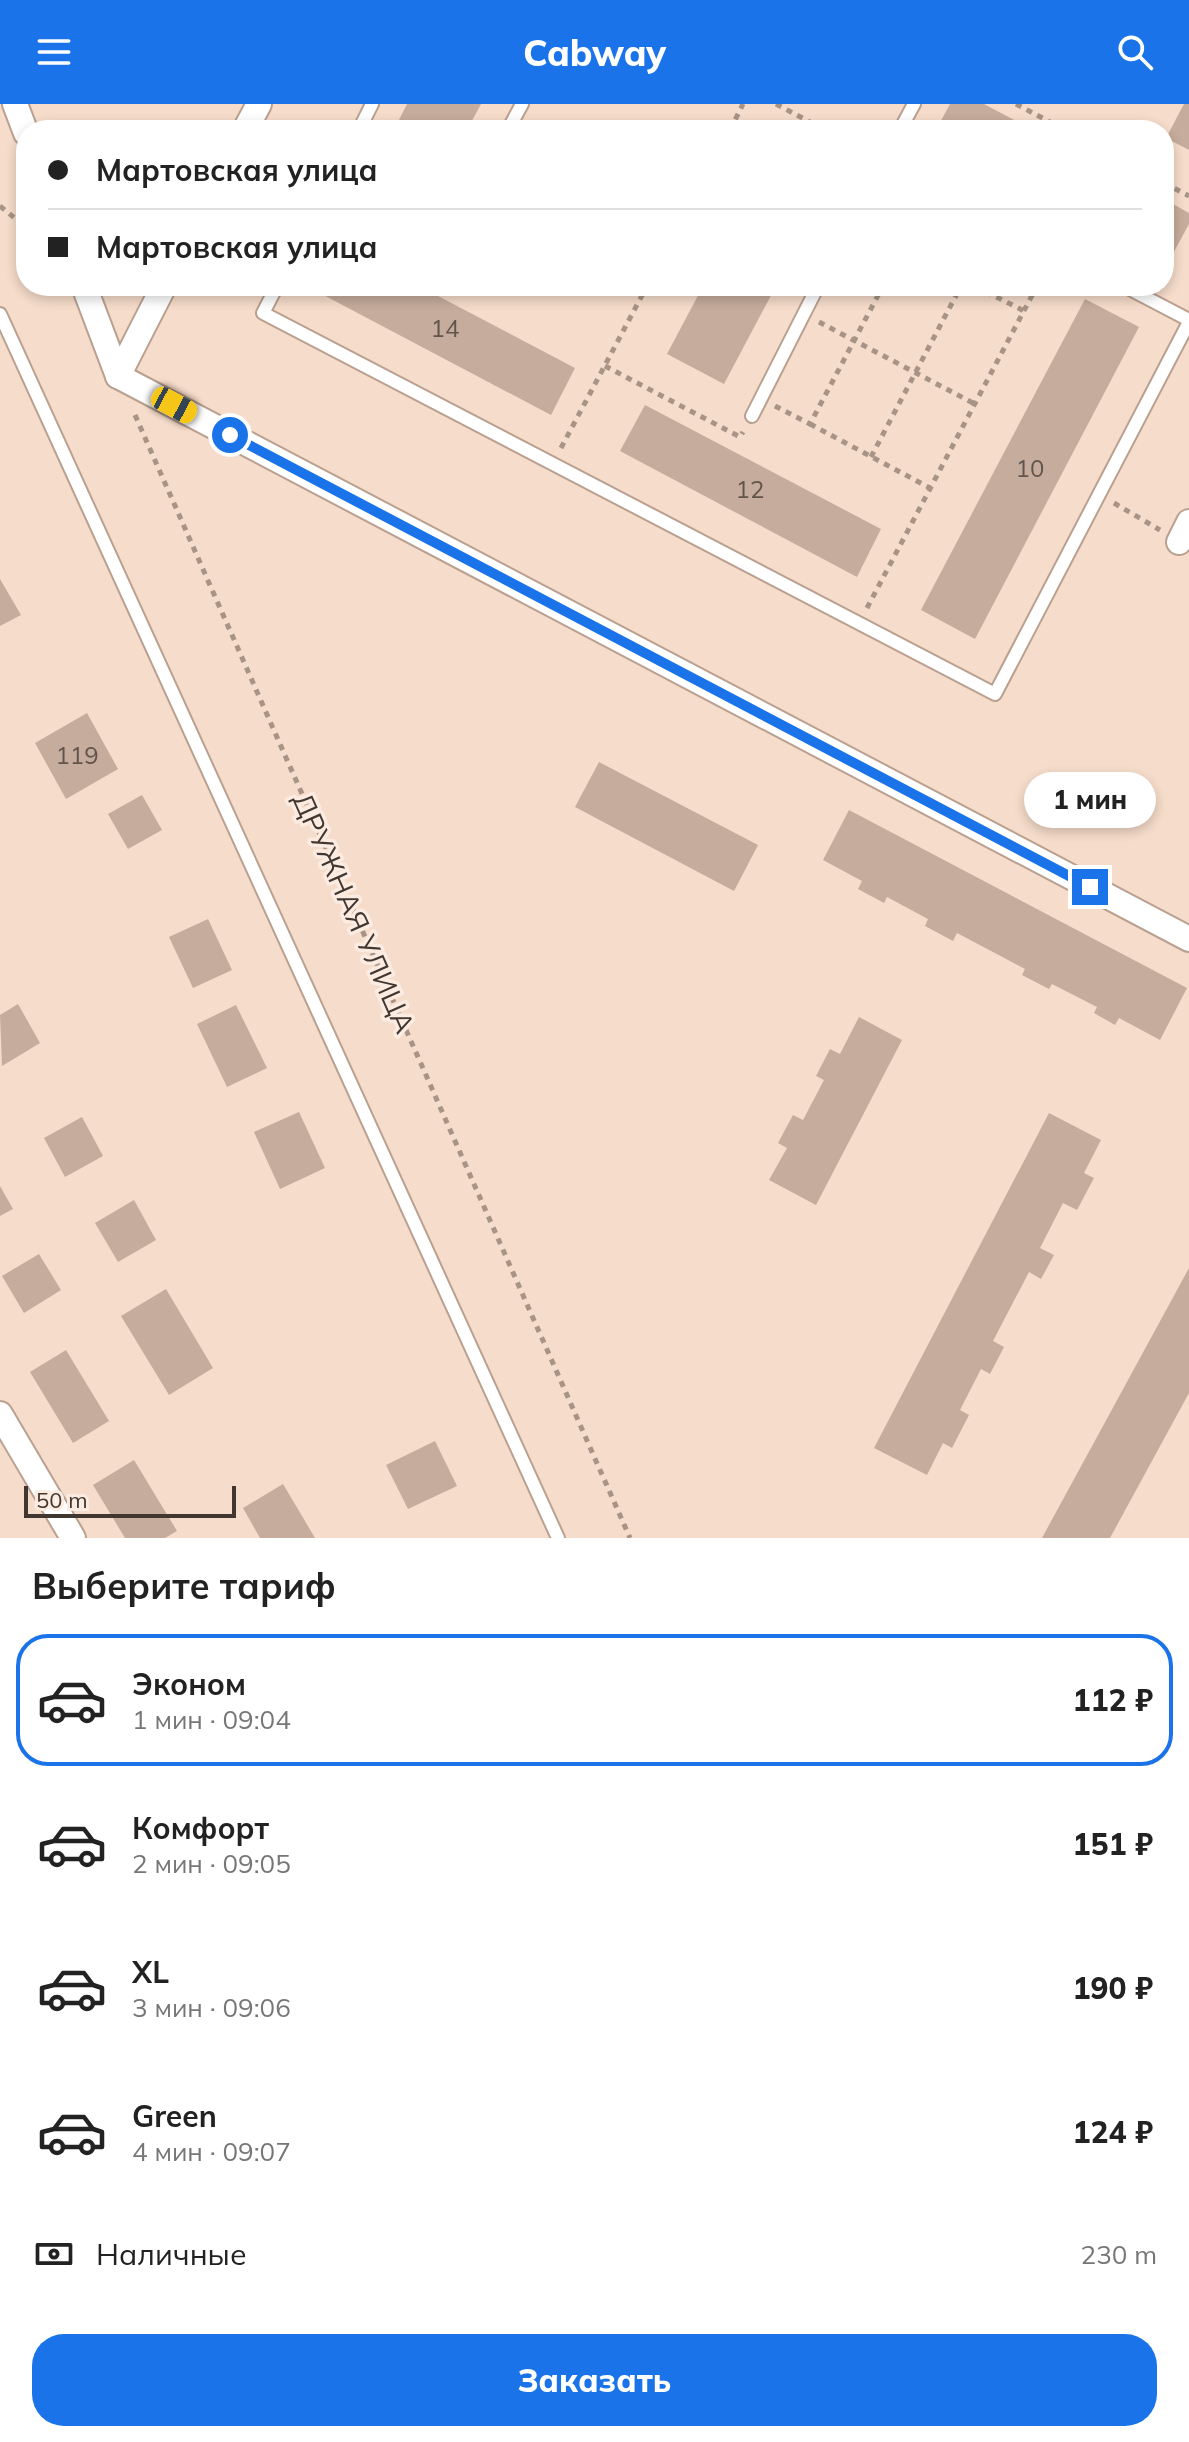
<!DOCTYPE html>
<html lang="ru">
<meta charset="utf-8">
<style>
body{margin:0;font-family:Mulish,sans-serif;background:#f2f2f2;color:#222;height:100vh;display:flex;flex-direction:column;font-size:30px;white-space:nowrap}
*{box-sizing:border-box;margin:0}
p{font-size:26px;color:#767676}
.icon{flex:none;width:44px;height:44px;fill:none;stroke:currentColor;stroke-width:2;stroke-linecap:round;stroke-linejoin:round}
.map{position:relative;height:1434px;overflow:hidden}
.drawer{display:flex;flex-direction:column;background:#fff;flex:1}
.drawer>*{flex:none}
.top-card{position:absolute;left:16px;top:16px;width:1158px;height:176px;border-radius:32px;box-shadow:0 4px 12px #0003;display:grid;align-content:center;height:176px;padding:0 32px;background:#fff}
.scale{position:absolute;left:24px;bottom:20px;width:212px;box-sizing:border-box;padding-left:8px;border:4px solid #413730;border-top:0;font-size:22px;line-height:28px;white-space:nowrap;color:#413730;-webkit-text-stroke:6px #fcebe1;paint-order:stroke}
.end{position:absolute;width:36px;height:36px;margin:-18px;border:10px solid #1a73e8;background:#fff;box-shadow:0 0 0 4px #fff}
.from{border-radius:50%}
.bubble{position:absolute;height:56px;border-radius:28px;background:#fff;box-shadow:0 4px 12px #0003;font-size:26px;font-weight:800;line-height:56px;text-align:center}
.car{position:absolute;width:24px;height:48px;margin:-24px -12px;border-radius:10px;box-shadow:0 0 6px 2px #0007;background:linear-gradient(#f5c518 24%,#345 0 40%,#f5c518 0 76%,#345 0 86%,#f5c518 0)}
.top-card b{display:flex;align-items:center;gap:28px;height:76px;font-size:30px}
.top-card b+b{border-top:2px solid #e0e0e0}
.top-card i{width:20px;height:20px;background:#222}
ul{padding:0;list-style:none}
li{display:flex;align-items:center;gap:24px;height:132px;margin:0 16px 12px;padding:0 16px;border:4px solid transparent;border-radius:32px}
li div{flex:1}
li b{display:block;font-size:30px}
li em{font-style:normal;font-weight:800}
li.selected{border-color:#1a73e8}
li>.icon{width:72px;height:72px;stroke-width:1.5}
h2{padding:0 32px;font-size:36px;line-height:96px}
.pay{display:flex;align-items:center;gap:20px;height:88px;padding:0 32px;font-size:30px}
.pay p{margin-inline-start:auto}
.primary-button{display:flex;gap:16px;margin-top:auto;padding:16px 32px}
.primary-button a{flex:1;height:92px;border-radius:32px;background:#1a73e8;color:#fff;font-size:32px;font-weight:800;line-height:92px;text-align:center}
header{display:flex;justify-content:space-between;align-items:center;height:104px;padding:0 32px;background:#1a73e8;color:#fff;font-size:36px;font-weight:800}
.map>svg:first-child{display:block}
.building{fill:#c6ac9c}
.lines{fill:none;stroke-linecap:round;stroke-linejoin:round}
.lane-casing{stroke:#b9a090;stroke-width:16}
.street-casing{stroke:#b9a090;stroke-width:28}
.path{stroke:#a79486;stroke-width:5;stroke-dasharray:6 6;stroke-linecap:butt}
.lane{stroke:#fff;stroke-width:12}
.street{stroke:#fff;stroke-width:24}
.route{stroke:#1a73e8;stroke-width:10}
.labels{text-anchor:middle;stroke-width:7;stroke-linejoin:round;paint-order:stroke}
.number-label{font-size:24px;fill:#62544b}
.street-label{font-size:28px;fill:#413730;stroke:#fcebe1}
</style>
<header><svg class="icon" aria-label="menu" viewBox="0 0 24 24"><path d="M4 6h16M4 12h16M4 18h16"/></svg>Cabway<svg class="icon" aria-label="search" viewBox="0 0 24 24"><circle cx="10" cy="10" r="6"/><path d="M15 15l6 6"/></svg></header>
<div class="map">
<svg width="1189" height="1434" viewBox="0 0 1189 1434">
<rect width="100%" height="100%" fill="#f6dcca"/>
<g class="building">
<polygon points="407,0 481,0 467,26 394,26"/>
<polygon points="950,0 984,0 1033,26 936,26"/>
<polygon points="1184,0 1189,0 1189,46 1166,34"/>
<polygon points="1164,95 1189,109 1189,120 1169,157 1164,154"/>
<polygon points="316,182 419,182 575,264 551,311 314,186"/>
<polygon points="703,182 776,182 724,280 667,250"/>
<polygon points="1085,195 1139,223 975,535 921,506"/>
<polygon points="645,301 881,425 857,473 620,347"/>
<polygon points="0,475 21,511 0,522"/>
<polygon points="87,609 118,665 66,695 35,639"/>
<polygon points="599,658 758,741 734,787 575,703"/>
<polygon points="142,691 162,726 128,745 108,710"/>
<polygon points="849,706 1187,884 1160,936 1119,914 1115,921 1094,909 1097,903 1052,880 1049,885 1022,871 1025,865 957,829 953,837 925,822 928,815 887,793 884,799 858,785 862,777 823,756"/>
<polygon points="208,815 232,866 193,884 169,833"/>
<polygon points="18,900 40,939 2,962 0,911"/>
<polygon points="236,901 267,964 227,983 197,920"/>
<polygon points="859,913 902,936 816,1101 769,1076 787,1044 778,1039 793,1011 803,1016 824,976 816,972 830,945 840,950"/>
<polygon points="299,1008 325,1064 280,1085 254,1028"/>
<polygon points="1049,1009 1101,1036 1084,1069 1094,1074 1077,1106 1063,1099 1040,1144 1054,1151 1041,1175 1029,1168 993,1237 1004,1243 990,1270 981,1265 960,1306 969,1311 952,1344 943,1339 927,1371 874,1344"/>
<polygon points="82,1013 103,1052 65,1073 44,1034"/>
<polygon points="0,1082 13,1105 0,1112"/>
<polygon points="134,1096 156,1136 118,1158 95,1119"/>
<polygon points="39,1150 61,1186 24,1209 2,1172"/>
<polygon points="1189,1164 1189,1289 1110,1434 1042,1434"/>
<polygon points="166,1185 213,1264 169,1291 121,1212"/>
<polygon points="66,1246 109,1317 73,1339 30,1268"/>
<polygon points="435,1337 457,1382 408,1405 386,1361"/>
<polygon points="134,1356 177,1427 165,1434 125,1434 93,1381"/>
<polygon points="283,1380 305,1417 315,1434 260,1434 243,1404"/>
</g>
<g class="lines">
<defs>
<g id="lane">
<polyline points="359,26 372,0"/>
<polyline points="508,26 522,0"/>
<polyline points="900,26 914,0"/>
<polyline points="277,182 263,209 995,590 1189,218"/>
<polyline points="1124,182 1189,216"/>
<polyline points="0,210 558,1434"/>
<polyline points="752,312 818,182"/>
</g>
<g id="street">
<polyline points="15,0 26,29"/>
<polyline points="245,26 259,0"/>
<polyline points="84,182 118,272"/>
<polyline points="118,272 1189,835"/>
<polyline points="118,272 164,182"/>
<polyline points="1179,438 1189,418"/>
<polyline points="0,1310 73,1434"/>
</g>
</defs>
<use href="#lane" class="lane-casing"/>
<use href="#street" class="street-casing"/>
<g class="path">
<polyline points="776,0 825,26"/>
<polyline points="1016,0 1065,26"/>
<polyline points="730,26 743,0"/>
<polyline points="1164,79 1189,92"/>
<polyline points="0,102 17,116 26,118"/>
<polyline points="975,182 1024,207"/>
<polyline points="819,218 975,300"/>
<polyline points="605,262 740,333 743,328"/>
<polyline points="775,302 810,320 883,182"/>
<polyline points="135,311 630,1434"/>
<polyline points="810,320 930,384"/>
<polyline points="561,344 647,182"/>
<polyline points="871,353 961,182"/>
<polyline points="1114,399 1160,426"/>
<polyline points="867,504 1037,182"/>
</g>
<use href="#lane" class="lane"/>
<use href="#street" class="street"/>
</g>
<g class="lines">
<polyline class="route" points="230,331 1090,783"/>
</g>
<g class="labels">
<g class="number-label">
<text x="445" y="233">14</text>
<text x="1030" y="373">10</text>
<text x="750" y="394">12</text>
<text x="77" y="660">119</text>
</g>
<g class="street-label">
<text transform="translate(354 809) rotate(66)" y="10">ДРУЖНАЯ УЛИЦА</text>
</g>
</g>
</svg>
<div class="scale">50 m</div>
<i class="end from" style="left:230px;top:331px"></i>
<i class="end" style="left:1090px;top:783px"></i>
<div class="bubble" style="left:1024px;top:668px;width:132px">1 мин</div>
<i class="car" style="left:174px;top:301px;rotate:118deg"></i>
<div class="top-card">
<b><i class="from"></i>Мартовская улица</b>
<b><i></i>Мартовская улица</b>
</div>
</div>
<section class="drawer">
<h2>Выберите тариф</h2>
<ul>
<li class="selected"><svg class="icon" aria-label="car" viewBox="0 0 24 24"><path d="M5 17H2v-5l4-1 3-4h7l3 4 3 1v5h-3M9 17h6M6 11h13"/><circle cx="7" cy="17" r="2"/><circle cx="17" cy="17" r="2"/></svg><div><b>Эконом</b><p>1 мин · 09:04</p></div><em>112 ₽</em></li>
<li><svg class="icon" aria-label="car" viewBox="0 0 24 24"><path d="M5 17H2v-5l4-1 3-4h7l3 4 3 1v5h-3M9 17h6M6 11h13"/><circle cx="7" cy="17" r="2"/><circle cx="17" cy="17" r="2"/></svg><div><b>Комфорт</b><p>2 мин · 09:05</p></div><em>151 ₽</em></li>
<li><svg class="icon" aria-label="car" viewBox="0 0 24 24"><path d="M5 17H2v-5l4-1 3-4h7l3 4 3 1v5h-3M9 17h6M6 11h13"/><circle cx="7" cy="17" r="2"/><circle cx="17" cy="17" r="2"/></svg><div><b>XL</b><p>3 мин · 09:06</p></div><em>190 ₽</em></li>
<li><svg class="icon" aria-label="car" viewBox="0 0 24 24"><path d="M5 17H2v-5l4-1 3-4h7l3 4 3 1v5h-3M9 17h6M6 11h13"/><circle cx="7" cy="17" r="2"/><circle cx="17" cy="17" r="2"/></svg><div><b>Green</b><p>4 мин · 09:07</p></div><em>124 ₽</em></li>
</ul>
<div class="pay"><svg class="icon" aria-label="cash" viewBox="0 0 24 24"><path d="M3 7h18v10H3z"/><circle cx="12" cy="12" r="2"/></svg>Наличные<p>230 m</p></div>
<div class="primary-button"><a>Заказать</a></div>
</section>
